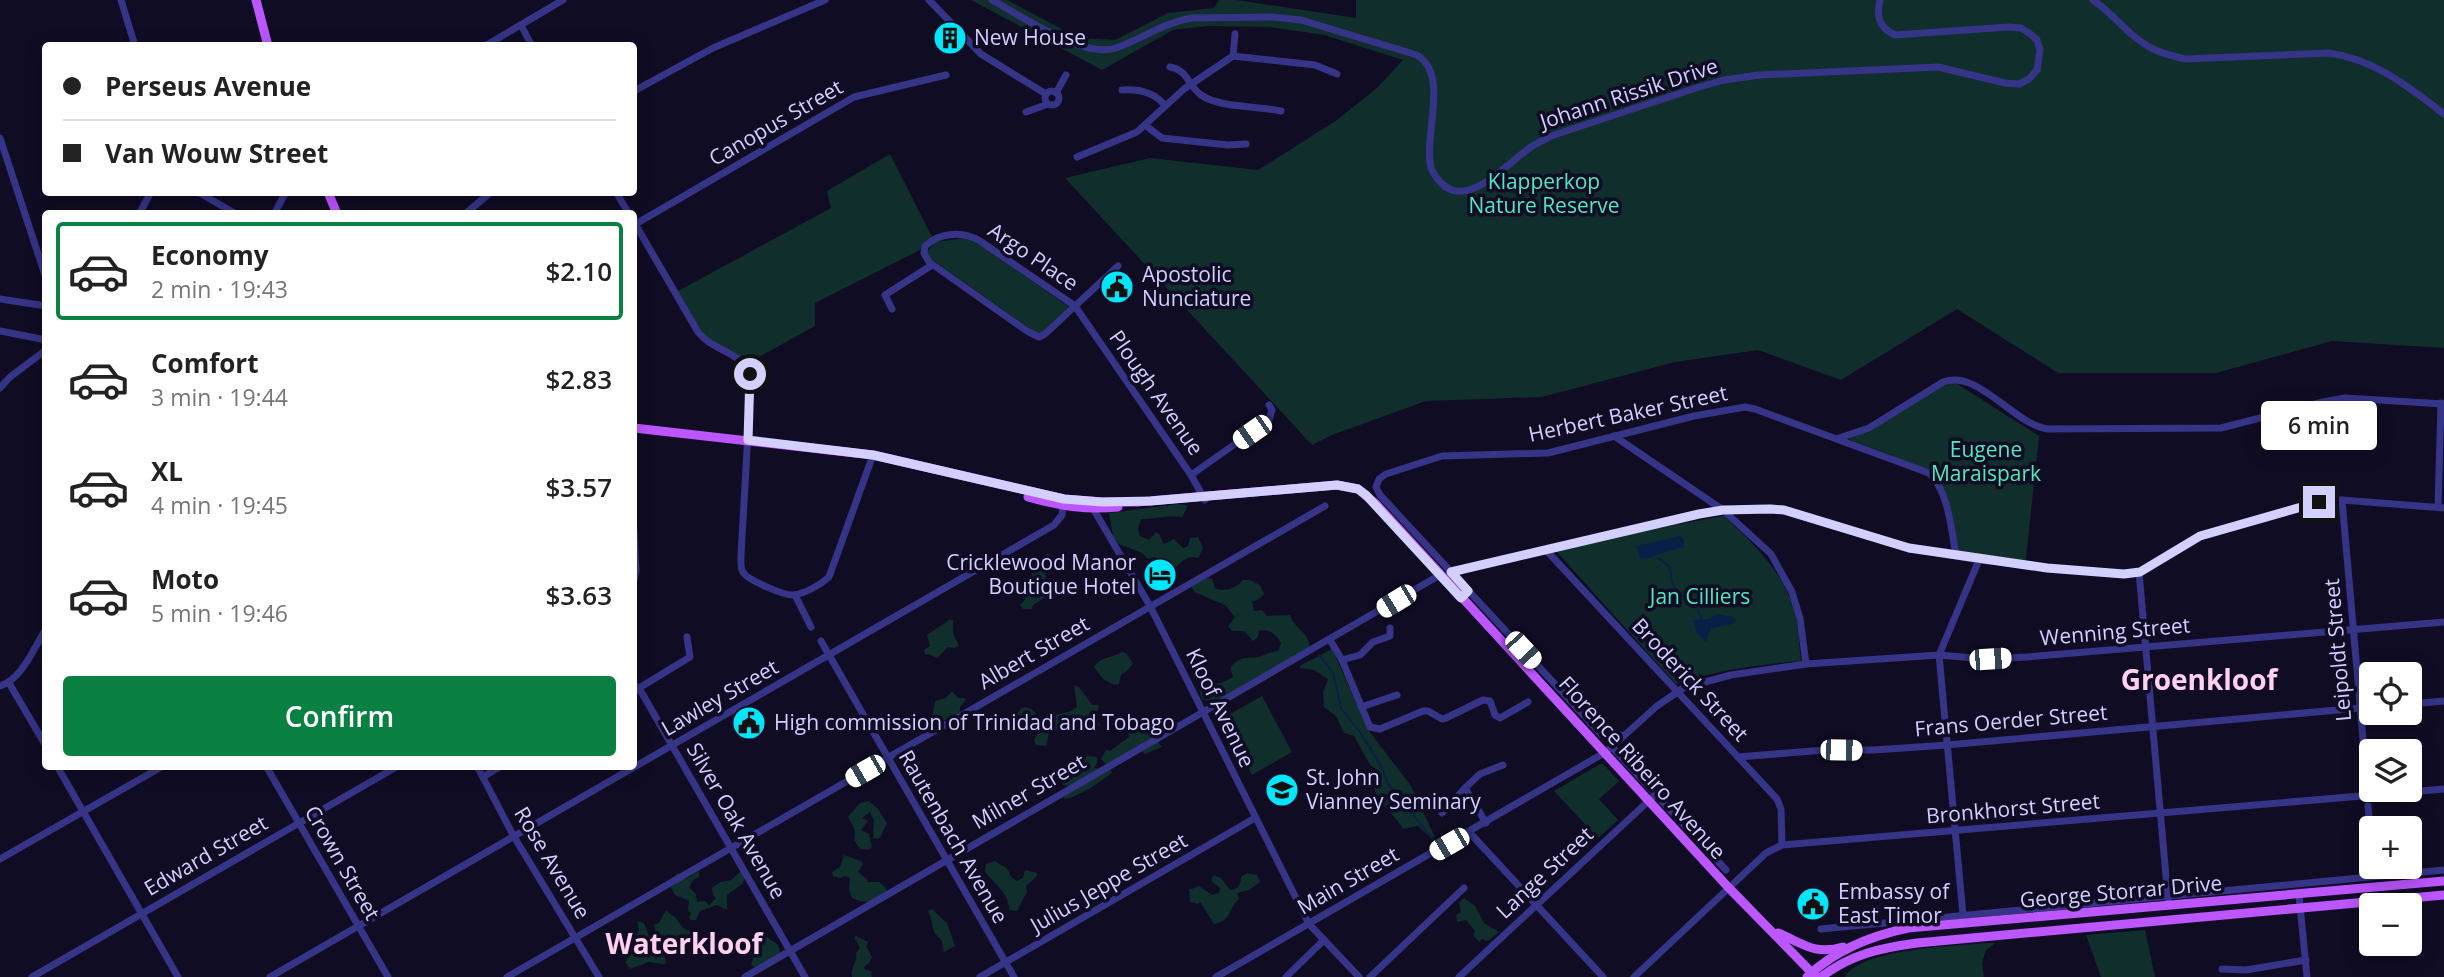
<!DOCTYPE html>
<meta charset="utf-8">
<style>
body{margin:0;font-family:"Open Sans",sans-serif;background:#f6f6f6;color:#222;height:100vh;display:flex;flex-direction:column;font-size:26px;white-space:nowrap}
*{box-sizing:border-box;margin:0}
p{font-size:23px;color:#767676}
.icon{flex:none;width:38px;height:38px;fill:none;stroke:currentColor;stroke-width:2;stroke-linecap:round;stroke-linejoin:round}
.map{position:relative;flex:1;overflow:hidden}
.sheet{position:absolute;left:42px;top:210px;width:595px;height:560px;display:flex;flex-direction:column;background:#fff;border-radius:7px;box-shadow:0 4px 18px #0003}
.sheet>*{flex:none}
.banner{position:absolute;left:42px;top:42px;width:595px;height:154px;border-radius:7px;box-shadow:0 4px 18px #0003;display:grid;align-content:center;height:154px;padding:0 21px;background:#fff}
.controls{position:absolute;left:2359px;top:662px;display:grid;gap:14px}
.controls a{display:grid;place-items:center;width:63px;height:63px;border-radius:7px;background:#fff;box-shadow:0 4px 18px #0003;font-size:35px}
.end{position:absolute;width:32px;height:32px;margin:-16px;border:9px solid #d3cfff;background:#111;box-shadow:0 0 0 4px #111}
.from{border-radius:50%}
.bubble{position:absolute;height:49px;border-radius:7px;background:#fff;box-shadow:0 4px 18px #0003;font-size:23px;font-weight:600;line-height:49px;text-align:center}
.car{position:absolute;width:21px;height:42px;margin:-21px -10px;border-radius:9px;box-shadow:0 0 5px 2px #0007;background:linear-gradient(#fff 24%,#345 0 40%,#fff 0 76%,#345 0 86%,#fff 0)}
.banner b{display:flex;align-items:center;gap:24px;height:66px;font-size:26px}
.banner b+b{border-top:2px solid #e0e0e0}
.banner i{width:18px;height:18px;background:#222}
ul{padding:12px 0 0;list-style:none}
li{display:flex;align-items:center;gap:21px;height:98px;margin:0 14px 10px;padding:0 7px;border:4px solid transparent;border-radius:7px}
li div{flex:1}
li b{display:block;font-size:26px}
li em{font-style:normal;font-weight:600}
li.on{border-color:#0b8043}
li>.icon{width:63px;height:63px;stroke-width:1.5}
.cta{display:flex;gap:14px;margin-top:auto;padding:14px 21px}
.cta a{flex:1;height:80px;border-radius:7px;background:#0b8043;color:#fff;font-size:28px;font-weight:600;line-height:80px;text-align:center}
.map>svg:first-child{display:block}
.green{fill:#0f2e2c}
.water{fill:#082047}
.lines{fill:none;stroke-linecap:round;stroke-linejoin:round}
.stream{stroke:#082047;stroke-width:2}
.minor{stroke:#353486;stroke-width:7}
.major{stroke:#bc56ff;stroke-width:9}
.route{stroke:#d3cfff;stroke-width:9}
.labels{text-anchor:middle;stroke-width:7;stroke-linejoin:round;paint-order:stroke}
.poi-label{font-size:21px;fill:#d3cfff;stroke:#100c24;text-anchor:start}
.street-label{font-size:21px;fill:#d3cfff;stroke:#100c24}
.park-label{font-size:21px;fill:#52e8bf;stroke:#100c24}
.district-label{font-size:28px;font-weight:bold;fill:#ffd1ef;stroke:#100c24}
</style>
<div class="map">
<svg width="2444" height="977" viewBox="0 0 2444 977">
<rect width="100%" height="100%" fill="#100c24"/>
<g class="green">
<polygon points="971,0 1007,0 1079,38 1115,40 1168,13 1214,8 1219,0 1236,0 1356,18 1356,0 2444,0 2444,348 2332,341 2216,373 2058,373 1957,309 1841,380 1758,350 1675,362 1542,397 1426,401 1332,435 1312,445 1065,178 1150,158 1258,170 1337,120 1378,87 1403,60 1324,35 1270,27 1207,26 1173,30 1102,70"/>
<polygon points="890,154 932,237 924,242 920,250 815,303 815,326 748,363 704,336 678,291 831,208 827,191"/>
<polygon points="966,238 980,245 1069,307 1043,333 1036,333 930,258 927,252 935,242"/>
<polygon points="1951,380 2039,436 2025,567 1957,556 1941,484 1893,456 1848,439"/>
<path d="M1178,504L1186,505L1187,508L1182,517C1165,515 1157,519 1141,519L1138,529L1140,536L1149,540L1156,532L1159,534L1164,544L1174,539L1183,548L1188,546L1190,538L1198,537L1203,548L1198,558C1188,555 1182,561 1176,567C1165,568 1162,565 1156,557L1148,559L1142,553L1119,544L1113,536L1109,513Z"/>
<path d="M1724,516C1754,544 1783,571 1795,612C1799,627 1799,645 1801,661C1759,665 1716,670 1676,684L1556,551L1640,531Z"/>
<polygon points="1047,553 1054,556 1054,559 1047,563 1045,574 1047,579 1050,581 1050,585 1061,588 1057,594 1050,594 1033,605 1032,609 1023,609 1020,605 1025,600 1025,594 1017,591 1016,585 1024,583 1027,590 1031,594 1036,593 1037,589 1030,570 1033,563 1041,561"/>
<path d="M1204,578L1212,579L1215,588C1225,593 1236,588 1243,580H1250L1260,585L1264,594L1258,600L1252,601L1254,611L1262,610L1267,616L1290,615C1294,629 1308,630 1310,647L1214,703L1202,699L1198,686L1221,683L1233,677L1230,667C1246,652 1248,661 1262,656C1268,653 1271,652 1278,651L1281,643C1277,635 1269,628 1259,631L1258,637L1253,641L1244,631H1232L1228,626L1235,617L1225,605L1194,592L1191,586Z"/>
<polygon points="949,620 953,620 953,633 959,646 954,648 948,647 937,658 929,654 925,655 924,650 930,646 927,635"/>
<path d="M1332,649L1369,731L1411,786L1435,837L1431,838L1418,826L1403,829C1392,810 1364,794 1377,770L1370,765L1354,736L1344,733L1336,716L1324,707L1323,693L1328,679L1314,670L1300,668V666Z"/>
<path d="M1122,652L1126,653L1133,663L1128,670L1121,675L1119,684L1115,685L1103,679L1094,667C1101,656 1113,658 1122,652Z"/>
<path d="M1074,685L1079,687L1092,705H1099L1097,714L1100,727L1094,724L1088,715L1081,718L1078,725L1071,730L1059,729L1049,733L1046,746L1036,745L1034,740L1040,729L1025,731L1020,724L1026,721V718L1017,717L1016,714L1022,708C1029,707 1034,709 1037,716L1044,718C1054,713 1068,715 1077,707Z"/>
<polygon points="952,691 958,698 964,698 966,700 960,707 960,711 948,721 932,718 935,701 946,698"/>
<polygon points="1262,696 1292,752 1252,775 1223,718"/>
<polygon points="1132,723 1142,732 1154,728 1160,730 1162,732 1157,741 1162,747 1145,754 1141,750 1107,765 1101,759 1106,750 1110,751 1129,737 1127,727"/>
<path d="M1087,756L1097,757V763L1094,768L1111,770L1112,773C1100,782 1078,797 1065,799L1063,796L1069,786L1063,785L1059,777L1063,775L1066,778L1081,769L1080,766Z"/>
<polygon points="1600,764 1603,764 1619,781 1599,799 1618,820 1598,838 1554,791"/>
<path d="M869,801L878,809L887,823L880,838L877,839L873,838L874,821L870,812L862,818L868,821L861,830L869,834L872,847L868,850L860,849L854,840C857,831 853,825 848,817L860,803Z"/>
<path d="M844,855L861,861L863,864L858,872L867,879L868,882H879L886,888L887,892C874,901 868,905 852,898L849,890L850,878L846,876L840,878L833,876L832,872L840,867Z"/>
<path d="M995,861C1003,867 1009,866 1010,876L1017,881L1023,878L1025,870L1037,873V876L1026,886L1027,892L1017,911L1009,910C1010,894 993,882 985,872L986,864Z"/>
<polygon points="699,871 699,877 693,880 689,887 696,894 697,902 705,901 709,905 716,898 713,895 712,888 721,882 731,880 741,871 746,876 742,884 727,895 727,910 717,905 700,911 696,920 691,920 689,918 691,913 688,911 689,901 675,895 670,885 677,873 683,874 686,879"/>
<path d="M1247,873L1257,875L1260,882L1249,890L1237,893L1239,899C1227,910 1232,921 1214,924L1200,902L1198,904L1190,902L1189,890L1199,886L1212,895L1219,893L1220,888L1211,881L1213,875L1221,878L1230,890C1238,890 1241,884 1241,877Z"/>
<polygon points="1464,898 1475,906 1484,923 1499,932 1488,941 1482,939 1479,942 1473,935 1475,931 1466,920 1457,922 1456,915 1461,912 1459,903"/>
<path d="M932,909L947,923L955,946L944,952L941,939C930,932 934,922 928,911Z"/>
<path d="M666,910C669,913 672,915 675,917C683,927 682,931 696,931L698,934L695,938L686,940L682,947H677L675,951L664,954L666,963L663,964L649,962L630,969L625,962L635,949L632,940L639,931L637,921L644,923L649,936H654L656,934L654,925L659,923Z"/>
<polygon points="2145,930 2155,977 2101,977 2086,935"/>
<polygon points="764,935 778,945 781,955 776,955 755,968 751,964 753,960 753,952 747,949 745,942"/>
<path d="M856,936L868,942L866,946L872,957L869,963L864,967L866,970L871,971L872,977H852C850,968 858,962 856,953L860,948L854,937Z"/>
<path d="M1986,943H1996L1986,950L1982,963L1984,977H1845C1860,949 1954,946 1986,943Z"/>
</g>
<g class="water">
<path d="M1680,536L1684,539V547C1670,550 1653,558 1641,559L1636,546Z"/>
<polygon points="1717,614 1733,617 1736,621 1729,625 1711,628 1706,642 1696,632 1693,620 1709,619"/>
</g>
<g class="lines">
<g class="stream">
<path d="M1658,558L1670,567C1672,575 1670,583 1676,589C1685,600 1697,604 1702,619"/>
<polyline points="1319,655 1333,673 1341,708 1362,735 1381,766 1388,784 1435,842"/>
</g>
<g class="minor">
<polyline points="121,0 135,46"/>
<polyline points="929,0 981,54 1046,94"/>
<path d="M992,0C1022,16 1082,59 1116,48C1142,39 1163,23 1191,18L1272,17L1301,20L1417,55C1450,75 1423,136 1431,168C1457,223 1503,166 1531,147C1537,143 1544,140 1551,136L1696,88L1724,80L1759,75L1938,67L2005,83L2019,84L2029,79L2037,70L2040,50L2037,40L2029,33L2021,28L2009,27L1895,35C1879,28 1876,16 1880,0"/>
<path d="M2093,0C2114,14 2130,38 2153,49C2163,54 2174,56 2185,59L2329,53C2374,59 2409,87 2444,114"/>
<polyline points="521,25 532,46"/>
<polyline points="485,46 563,0"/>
<polyline points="1233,56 1315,65 1337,74"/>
<polyline points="1233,56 1235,34"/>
<path d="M1170,67C1188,70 1188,86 1201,95C1219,108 1260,106 1281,111"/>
<path d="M1122,90C1138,89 1155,92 1165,106"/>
<circle cx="1052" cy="98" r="7"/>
<polyline points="634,91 713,48 825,0"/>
<polyline points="1056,93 1066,75"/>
<polyline points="1026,112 1048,104"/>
<polyline points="1145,125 1162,138 1228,145 1246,144"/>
<polyline points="0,138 46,278"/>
<polyline points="1077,157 1137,132 1184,89 1233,56"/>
<polyline points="198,192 236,214"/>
<polyline points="616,192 629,214"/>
<polyline points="139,214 151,192"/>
<polyline points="274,214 286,192"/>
<polyline points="465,214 491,192"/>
<path d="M634,222L698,332C714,353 748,352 751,381L741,555C741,561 740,568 743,572C747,580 785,596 794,595C806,593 820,585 829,577L873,455"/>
<polyline points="634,225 854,97 946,75"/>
<path d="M1118,266L1045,334L1039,337L1027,331L929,262L924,253L925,246C940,232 963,231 980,241L1075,306L1191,475L1205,500"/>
<polyline points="0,299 46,306"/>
<polyline points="892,309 885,295 932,265"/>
<polyline points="0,331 46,340"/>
<polyline points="0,388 10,377 46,350"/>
<polyline points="1614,436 1723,510 1771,554 1792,592 1800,618 1806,664"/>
<path d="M1839,438L1869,428L1943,382C1979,369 2014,425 2048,429L2221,428L2323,402L2345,398L2444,404"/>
<polyline points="1191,475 1269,420 1272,410 1269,405"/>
<polyline points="2342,500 2368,796"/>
<polyline points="2438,507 2441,403"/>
<polyline points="1094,510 1150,606 1309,924 1359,977"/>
<polyline points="634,530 636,571 634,580"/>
<polyline points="1546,550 1777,799 1781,809 1782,845"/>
<path d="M1451,572L1699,514C1726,510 1757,505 1784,510L1909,548L1979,560L2113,574L2139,572L2200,536L2319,502L2342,500L2444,508"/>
<polyline points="2139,572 2168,899"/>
<polyline points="795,595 811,627"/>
<polyline points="1330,640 1342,660 1370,727 1380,729 1423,711 1428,711 1442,719 1446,718 1483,700 1490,701 1495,715 1500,718 1528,702"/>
<polyline points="821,641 1014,977"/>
<polyline points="1342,660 1360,655 1373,642 1390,636 1390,628"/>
<polyline points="9,683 46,746"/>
<polyline points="634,685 639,688 805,977"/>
<path d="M0,686C23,678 33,649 46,629"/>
<polyline points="634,691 690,657 687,637"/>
<polyline points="2410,704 2444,701"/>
<polyline points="1361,707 1397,695"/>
<path d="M1622,735L1611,739L1602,735L1380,495L1376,487L1379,479L1386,474L1442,456L1548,453L1694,416L1745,407L1755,409L1929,473C1949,492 1951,529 1956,555"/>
<polyline points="1612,747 1726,870"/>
<polyline points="1738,757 1825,750 1874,750 1947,745 2371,707"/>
<polyline points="57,766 178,977"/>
<polyline points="266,766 388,977"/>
<polyline points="477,766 513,835 599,977"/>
<polyline points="483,777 501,766"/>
<polyline points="1465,788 1480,774 1503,765"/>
<polyline points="2368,806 2371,837"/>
<polyline points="1442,813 1465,788 1486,823"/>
<polyline points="1469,832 1603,977"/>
<polyline points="0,859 163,766"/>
<polyline points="2299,895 2307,977"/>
<polyline points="1963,915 1939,655 1979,560"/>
<polyline points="1821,929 2444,870"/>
<polyline points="2222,969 2246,970 2306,960"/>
<polyline points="32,977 398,766"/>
<polyline points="270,977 1054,525 1062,515 1063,503"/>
<polyline points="507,977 1325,506"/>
<polyline points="745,977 1440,575"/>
<polyline points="980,977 1255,818"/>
<polyline points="1216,977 1606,752 1657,706 1683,688 1731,675 1806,664 1939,655 1986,659 2027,657 2444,622"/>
<polyline points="1286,977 1324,940"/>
<polyline points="1370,977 1464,888"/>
<polyline points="1459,977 1655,795"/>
<polyline points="1634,977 1766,853 1782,845 2444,789"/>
</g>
<g class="major">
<polyline points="256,0 268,46"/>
<polyline points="328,192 337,214"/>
<polyline points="634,428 873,455 1064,499 1102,502 1137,502 1337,485 1358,489 1376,504 1728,887 1816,977"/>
<path d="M1028,497C1059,506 1086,510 1118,507"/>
<path d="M1778,933C1804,944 1814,955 1843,947"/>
<path d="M1807,977C1835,950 1870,936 1908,928L2444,881"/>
<path d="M1821,977C1852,954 1880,948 1917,943L2444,895"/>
</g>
</g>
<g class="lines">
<polyline class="route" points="750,374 748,440 873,455 1064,499 1102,502 1151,501 1337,485 1358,489 1366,495 1461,598 1468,591 1451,572 1699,514 1723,510 1771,509 1784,510 1909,548 2047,568 2124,574 2140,572 2200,536 2319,502"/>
</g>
<defs>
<symbol id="building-disc" viewBox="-11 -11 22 22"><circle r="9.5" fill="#00e6fa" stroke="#100c24"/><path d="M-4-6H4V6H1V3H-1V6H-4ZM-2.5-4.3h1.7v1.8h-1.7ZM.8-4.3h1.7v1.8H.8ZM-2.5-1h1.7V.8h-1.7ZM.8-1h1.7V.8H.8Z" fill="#111"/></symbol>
<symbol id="civic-disc" viewBox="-11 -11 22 22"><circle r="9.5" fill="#00e6fa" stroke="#100c24"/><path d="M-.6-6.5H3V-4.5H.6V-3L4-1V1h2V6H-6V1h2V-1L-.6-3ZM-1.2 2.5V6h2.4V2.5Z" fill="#111"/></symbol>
<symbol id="hotel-disc" viewBox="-11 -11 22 22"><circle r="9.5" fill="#00e6fa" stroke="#100c24"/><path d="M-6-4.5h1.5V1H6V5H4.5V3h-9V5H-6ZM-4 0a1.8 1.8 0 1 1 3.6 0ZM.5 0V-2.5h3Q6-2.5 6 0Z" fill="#111"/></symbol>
<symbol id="university-disc" viewBox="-11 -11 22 22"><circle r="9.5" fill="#00e6fa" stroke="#100c24"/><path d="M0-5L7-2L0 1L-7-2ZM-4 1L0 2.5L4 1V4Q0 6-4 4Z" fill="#111"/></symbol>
</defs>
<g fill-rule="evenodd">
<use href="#building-disc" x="931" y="19" width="38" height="38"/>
<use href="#civic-disc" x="1098" y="268" width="38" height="38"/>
<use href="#hotel-disc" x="1141" y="556" width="38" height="38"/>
<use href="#civic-disc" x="730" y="704" width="38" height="38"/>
<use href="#university-disc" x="1263" y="771" width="38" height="38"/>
<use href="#civic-disc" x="1794" y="885" width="38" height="38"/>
</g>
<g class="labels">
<g class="poi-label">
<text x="974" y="45">New House</text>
<text x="1142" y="282">Apostolic<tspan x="1142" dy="24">Nunciature</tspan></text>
<text x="1136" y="570" text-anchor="end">Cricklewood Manor<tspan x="1136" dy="24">Boutique Hotel</tspan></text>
<text x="774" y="730">High commission of Trinidad and Tobago</text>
<text x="1306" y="785">St. John<tspan x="1306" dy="24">Vianney Seminary</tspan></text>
<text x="1838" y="899">Embassy of<tspan x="1838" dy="24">East Timor</tspan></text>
</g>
<g class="street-label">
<text transform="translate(1629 94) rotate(-18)" y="7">Johann Rissik Drive</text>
<text transform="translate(776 123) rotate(-30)" y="7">Canopus Street</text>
<text transform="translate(1033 257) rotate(34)" y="7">Argo Place</text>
<text transform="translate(1156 393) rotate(55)" y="7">Plough Avenue</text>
<text transform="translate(1628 414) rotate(-12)" y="7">Herbert Baker Street</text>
<text transform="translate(2115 632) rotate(-5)" y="7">Wenning Street</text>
<text transform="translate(2338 650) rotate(-95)" y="7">Leipoldt Street</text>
<text transform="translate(1034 653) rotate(-30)" y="7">Albert Street</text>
<text transform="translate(1690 680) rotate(47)" y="7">Broderick Street</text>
<text transform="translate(720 698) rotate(-30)" y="7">Lawley Street</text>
<text transform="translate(1220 708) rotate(64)" y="7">Kloof Avenue</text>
<text transform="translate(2011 721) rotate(-5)" y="7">Frans Oerder Street</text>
<text transform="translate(1642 768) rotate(48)" y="7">Florence Ribeiro Avenue</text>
<text transform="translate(1029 792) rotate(-30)" y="7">Milner Street</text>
<text transform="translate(2013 809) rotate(-5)" y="7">Bronkhorst Street</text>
<text transform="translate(736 821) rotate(60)" y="7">Silver Oak Avenue</text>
<text transform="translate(953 837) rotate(60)" y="7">Rautenbach Avenue</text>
<text transform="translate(206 856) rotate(-30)" y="7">Edward Street</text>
<text transform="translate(342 863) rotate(60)" y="7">Crown Street</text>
<text transform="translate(552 863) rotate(59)" y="7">Rose Avenue</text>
<text transform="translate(1545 873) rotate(-43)" y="7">Lange Street</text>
<text transform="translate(1348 881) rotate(-30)" y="7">Main Street</text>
<text transform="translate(1109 883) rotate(-30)" y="7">Julius Jeppe Street</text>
<text transform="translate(2121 892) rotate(-5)" y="7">George Storrar Drive</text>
</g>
<g class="park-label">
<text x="1544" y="189">Klapperkop<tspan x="1544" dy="24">Nature Reserve</tspan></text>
<text x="1986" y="457">Eugene<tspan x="1986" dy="24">Maraispark</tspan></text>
<text x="1700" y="604">Jan Cilliers</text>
</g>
<g class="district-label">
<text x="2199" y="690">Groenkloof</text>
<text x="684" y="954">Waterkloof</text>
</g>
</g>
</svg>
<div class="controls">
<a><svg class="icon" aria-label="locate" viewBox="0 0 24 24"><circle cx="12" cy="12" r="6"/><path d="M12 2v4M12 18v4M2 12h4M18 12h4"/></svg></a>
<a><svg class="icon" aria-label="layers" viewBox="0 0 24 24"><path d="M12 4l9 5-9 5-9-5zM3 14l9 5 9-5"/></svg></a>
<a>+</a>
<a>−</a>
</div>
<i class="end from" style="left:750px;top:374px"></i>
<i class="end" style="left:2319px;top:502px"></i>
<div class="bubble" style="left:2261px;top:401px;width:116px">6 min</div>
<i class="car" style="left:1252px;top:432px;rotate:235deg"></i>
<i class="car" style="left:1396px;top:601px;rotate:239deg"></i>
<i class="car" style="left:1523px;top:650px;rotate:137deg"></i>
<i class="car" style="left:1990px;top:659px;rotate:86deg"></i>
<i class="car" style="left:1841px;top:750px;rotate:91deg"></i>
<i class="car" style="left:865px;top:771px;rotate:240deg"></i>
<i class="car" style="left:1449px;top:844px;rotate:240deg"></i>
<div class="banner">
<b><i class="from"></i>Perseus Avenue</b>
<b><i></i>Van Wouw Street</b>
</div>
<section class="sheet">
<ul>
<li class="on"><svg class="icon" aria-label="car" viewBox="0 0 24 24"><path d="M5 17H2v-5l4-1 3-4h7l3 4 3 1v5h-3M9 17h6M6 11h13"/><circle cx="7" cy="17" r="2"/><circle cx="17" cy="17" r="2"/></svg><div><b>Economy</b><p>2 min · 19:43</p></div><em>$2.10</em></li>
<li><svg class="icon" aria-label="car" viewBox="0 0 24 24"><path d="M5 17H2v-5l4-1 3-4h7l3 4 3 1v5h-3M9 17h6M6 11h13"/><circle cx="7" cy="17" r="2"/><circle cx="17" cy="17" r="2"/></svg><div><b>Comfort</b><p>3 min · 19:44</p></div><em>$2.83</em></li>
<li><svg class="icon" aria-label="car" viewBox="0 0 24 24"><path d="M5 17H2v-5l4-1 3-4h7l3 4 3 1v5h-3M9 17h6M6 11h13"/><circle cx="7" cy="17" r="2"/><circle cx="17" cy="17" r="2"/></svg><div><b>XL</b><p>4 min · 19:45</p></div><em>$3.57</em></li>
<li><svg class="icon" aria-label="car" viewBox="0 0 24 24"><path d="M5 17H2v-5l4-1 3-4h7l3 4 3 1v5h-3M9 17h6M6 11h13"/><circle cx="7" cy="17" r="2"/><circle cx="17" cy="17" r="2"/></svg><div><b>Moto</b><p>5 min · 19:46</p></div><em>$3.63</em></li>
</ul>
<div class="cta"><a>Confirm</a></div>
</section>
</div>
